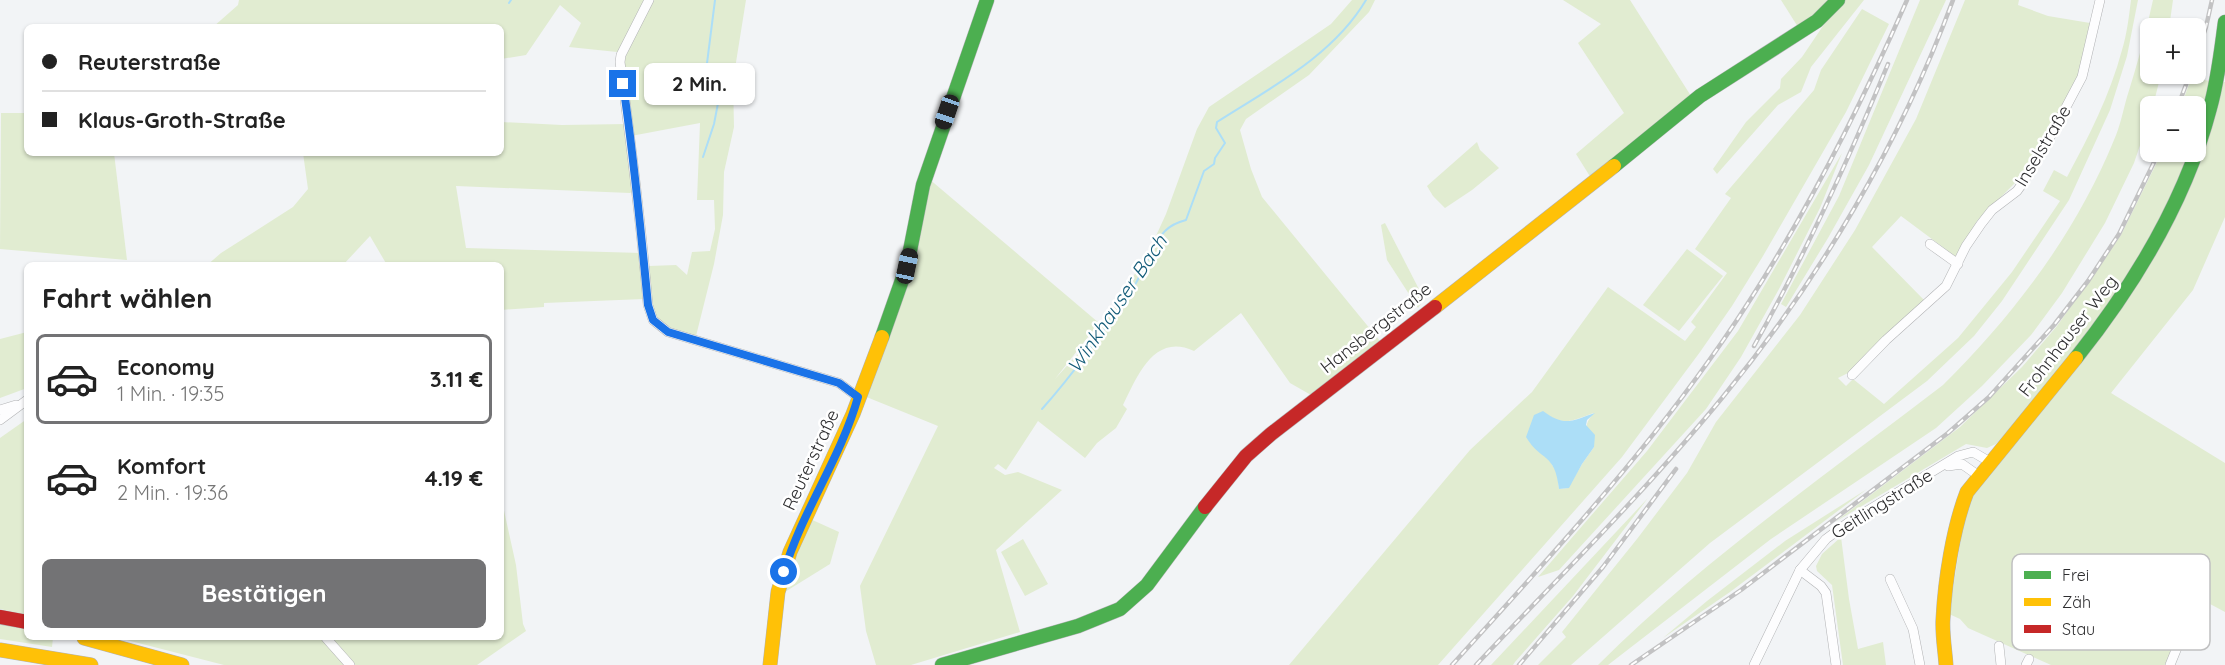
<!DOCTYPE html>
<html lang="de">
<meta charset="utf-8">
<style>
body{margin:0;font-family:Quicksand,sans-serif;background:#f6f6f6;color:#222;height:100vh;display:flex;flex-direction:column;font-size:22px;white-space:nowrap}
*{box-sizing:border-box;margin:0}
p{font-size:20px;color:#767676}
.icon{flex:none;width:33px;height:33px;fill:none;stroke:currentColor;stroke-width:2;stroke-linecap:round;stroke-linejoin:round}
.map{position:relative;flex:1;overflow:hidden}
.drawer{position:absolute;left:24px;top:262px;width:480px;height:378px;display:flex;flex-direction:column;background:#fff;border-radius:9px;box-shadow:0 2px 4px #0004}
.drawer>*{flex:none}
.top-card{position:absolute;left:24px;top:24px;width:480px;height:132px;border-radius:9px;box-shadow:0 2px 4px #0004;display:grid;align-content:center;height:132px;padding:0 18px;background:#fff}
.fabs{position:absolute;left:2140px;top:18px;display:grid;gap:12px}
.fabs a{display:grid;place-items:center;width:66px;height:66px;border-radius:9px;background:#fff;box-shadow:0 2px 4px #0004;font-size:30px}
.end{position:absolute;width:27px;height:27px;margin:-14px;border:8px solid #1a73e8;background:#fff;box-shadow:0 0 0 3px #fff}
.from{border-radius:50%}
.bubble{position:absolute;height:42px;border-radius:9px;background:#fff;box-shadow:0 2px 4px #0004;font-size:20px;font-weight:800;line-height:42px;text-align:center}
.car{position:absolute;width:18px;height:36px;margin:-18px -9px;border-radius:8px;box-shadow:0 0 4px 2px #0007;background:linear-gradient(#222 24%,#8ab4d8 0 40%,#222 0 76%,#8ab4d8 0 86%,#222 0)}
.top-card b{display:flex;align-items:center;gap:21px;height:57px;font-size:22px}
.top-card b+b{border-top:2px solid #e0e0e0}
.top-card i{width:15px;height:15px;background:#222}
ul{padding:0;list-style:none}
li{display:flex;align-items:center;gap:18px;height:90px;margin:0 12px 9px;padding:0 6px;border:3px solid transparent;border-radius:9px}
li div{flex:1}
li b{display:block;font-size:22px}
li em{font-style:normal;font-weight:800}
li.current{border-color:#737375}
li>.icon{width:54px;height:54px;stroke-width:1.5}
h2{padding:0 18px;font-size:27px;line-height:72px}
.cta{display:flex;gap:12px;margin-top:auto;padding:12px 18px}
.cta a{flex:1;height:69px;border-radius:9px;background:#737375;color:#fff;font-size:24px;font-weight:800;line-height:69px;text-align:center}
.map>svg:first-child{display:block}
.green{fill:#e1ecd1;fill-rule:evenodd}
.water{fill:#acdef7}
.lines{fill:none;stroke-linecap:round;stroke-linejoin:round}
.stream{stroke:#acdef7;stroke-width:2}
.street-casing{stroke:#b2b3b5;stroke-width:10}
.fast-casing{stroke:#b2b3b5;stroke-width:15}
.slow-casing{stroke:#b2b3b5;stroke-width:15}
.jam-casing{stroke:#b2b3b5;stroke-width:15}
.street{stroke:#fdfdfe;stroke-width:9}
.fast{stroke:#4caf50;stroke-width:14}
.slow{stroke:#ffc107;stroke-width:14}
.jam{stroke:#c62828;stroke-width:14}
.rail-casing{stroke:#c2c2c3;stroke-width:4.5}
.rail{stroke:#fff;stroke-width:2;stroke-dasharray:7;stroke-linecap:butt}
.route{stroke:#1a73e8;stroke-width:8}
.labels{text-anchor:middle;stroke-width:5;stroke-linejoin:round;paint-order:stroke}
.street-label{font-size:18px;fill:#2e2e30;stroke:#fff}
.water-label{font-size:20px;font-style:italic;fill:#135c79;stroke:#fff}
.key{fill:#fff;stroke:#c0c0c1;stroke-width:1.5}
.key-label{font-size:16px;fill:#2e2e30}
</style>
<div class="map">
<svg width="2225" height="665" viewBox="0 0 2225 665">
<rect width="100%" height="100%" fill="#f2f4f6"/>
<g class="green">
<polygon points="239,0 647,0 620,50 617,52 569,47 581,23 560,5 526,55 501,59 501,27 213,27 238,5"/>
<path d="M651,0H746L733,81L734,127L724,172L723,215L714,264L696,336C646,324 653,311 649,266L676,265L687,275L692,252L710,251L715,229L714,200H697L700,123L631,136L623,64L624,53Z"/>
<path d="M1352,0H1375L1369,12L1309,75L1246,119L1240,130L1251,169L1262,197L1380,341L1311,395L1290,383L1241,313L1194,351C1154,332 1137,377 1123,405L1127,409L1116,428L1097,443L1085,458L1038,421L1006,470L998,464L994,468L1005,475L1018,472L1062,490L996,550L1020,632L911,665H876L866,631L860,586L938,426L864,396L928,178L1099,323L1055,379L1103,326L1150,249L1166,214L1197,129L1209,107L1331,24Z"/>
<polygon points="1563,0 1630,0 1691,96 1591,178 1576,154 1624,113 1578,43 1601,24"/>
<polygon points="1781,0 1831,0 1817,15 1798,27"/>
<polygon points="1845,0 1864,0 1811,67 1801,92 1778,105 1717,174 1713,169 1746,122 1780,88 1781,79 1802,57 1829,17"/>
<polygon points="1920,0 1946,0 1869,165 1828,238 1786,307 1781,304 1839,196"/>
<path d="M1965,0H2019L2018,5L2048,16L2090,23L2078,78L2047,136L2022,176L1977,221L1956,257L1901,216L1872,247L1925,301L1852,371L1838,378L1846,386L1853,379L1884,404L1958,338L2012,272L2060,201L2043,191L2054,170L2067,177C2089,136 2110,95 2122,50C2127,34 2129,16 2131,0H2138L2127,56L2110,110L2069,200L2002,301L1974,336L1927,381L1710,543L1571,665H1538L1566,637L1562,632L1637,539L1687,473L1716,422L1800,315L1855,230L1916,119Z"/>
<path d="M2153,0H2173L2169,28H2151V74H2161L2153,106H2151V113L2134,163L2105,223L2062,293L2031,335L1982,386L1936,428L1771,539L1608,665H1598C1703,560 1826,475 1943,385C2014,315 2076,233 2114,140C2120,127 2123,111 2127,97C2137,65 2146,33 2153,0Z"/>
<path d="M1862,9L1889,24L1846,112L1763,256L1732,306L1700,352L1622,457L1438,665H1289L1470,450L1532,392L1608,287L1685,341L1696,327L1691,322L1727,273L1695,249L1731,198L1725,194L1814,90L1821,70ZM1543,412C1565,427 1570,421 1594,413C1581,427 1588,432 1594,447L1582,464L1568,488L1559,489L1557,472L1547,457Z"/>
<polygon points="2191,79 2225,82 2225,217 2193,290 2111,393 2225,463 2225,612 2197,597 2165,665 2051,665 1968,628 1960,619 1949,614 1965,513 1973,491 2032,403 1996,444 1987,448 1966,444 1835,522 1960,427 2022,367 2057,326 2121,235 2162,152 2196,152 2196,106 2181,106"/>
<polygon points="1,113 27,113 27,153 114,153 127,260 0,249"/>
<polygon points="501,122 562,125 627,124 634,190 630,193 456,186 466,248 642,253 644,299 544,303 544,307 501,310 501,266 387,265 370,236 343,265 206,266 221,253 293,207 308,189 303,153 501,153"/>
<polygon points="1477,142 1480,150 1499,168 1472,190 1445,208 1433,196 1427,186"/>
<polygon points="1842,153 1820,208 1779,289 1741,357 1706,409 1559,570 1538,577 1647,451 1738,331"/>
<polygon points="1385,223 1424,299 1418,308 1387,260 1381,225"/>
<polygon points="1687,249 1723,276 1679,331 1643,305"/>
<polygon points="27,332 27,388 0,398 0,339"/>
<polygon points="27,419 27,615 0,609 0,438"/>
<polygon points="1867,489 1730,592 1663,638 1707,601 1785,541"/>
<polygon points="501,497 516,565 523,624 526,631 477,665 224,665 119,638 501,638"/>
<polygon points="1648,498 1573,596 1515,662 1513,665 1491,665"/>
<polygon points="808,518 839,532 830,564 780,595"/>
<polygon points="1841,537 1849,599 1858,649 1883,642 1886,665 1843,665 1832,585 1817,571 1816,566 1822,554"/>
<polygon points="1023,539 1048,584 1025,596 1001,552"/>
<polygon points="0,624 27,629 27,638 53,638 52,647 0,639"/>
</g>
<path class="water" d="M1543,411C1565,427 1571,421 1595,413L1587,420L1586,425L1595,435L1594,447L1582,464L1569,488L1559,489C1555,452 1541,462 1526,437L1534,415Z"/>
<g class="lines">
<g class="stream">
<polyline points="509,3 511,0"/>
<polyline points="703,157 714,124 719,98 705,79 715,0"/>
<path d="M1042,409C1077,370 1107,327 1136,283C1144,269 1155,241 1165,231C1171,225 1178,222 1186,220L1204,171L1214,164L1215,158L1225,143L1216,128L1217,122C1270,88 1333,56 1366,0"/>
</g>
<defs>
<g id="street">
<path d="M649,0L621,55L620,62C631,143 641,224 648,305L653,320L668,332L839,383L858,397"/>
<polyline points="1930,244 1958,264"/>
<polyline points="1852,375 1886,340 1946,286 1966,246 1981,224 1992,210 2017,191 2022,184 2048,141 2082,77 2100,0"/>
<polyline points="0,410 16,405"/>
<polyline points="0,420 27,400"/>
<polyline points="1948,466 1962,464 1979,476"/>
<polyline points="1800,570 1821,586 1826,593 1836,665"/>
<polyline points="1890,579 1913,629 1920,665"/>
<polyline points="326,638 350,665"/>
<polyline points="1999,646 2001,665"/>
<polyline points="1754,665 1800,570 1826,539 1849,522 1958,456 1973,452 1990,462"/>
<polyline points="2026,665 2029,659"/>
<polyline points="2170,665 2187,623"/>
</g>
<g id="fast">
<polyline points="1614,166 1700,96 1817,21 1838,0"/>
<polyline points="882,337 907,266 923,185 987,0"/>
<path d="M2076,358C2135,284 2186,200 2210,108C2218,80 2221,51 2225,22"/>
<polyline points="942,665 1078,626 1120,609 1147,585 1205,507"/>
</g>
<g id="slow">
<polyline points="1435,307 1614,166"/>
<polyline points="84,638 182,665"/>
<polyline points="0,650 91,665"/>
<polyline points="770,665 778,592 790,552 853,414 882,337"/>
<path d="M1946,665C1945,650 1942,634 1943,619C1945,580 1953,528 1967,492L2076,358"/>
</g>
<g id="jam">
<polyline points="1205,507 1246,456 1271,434 1435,307"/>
<polyline points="0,617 27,622"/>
</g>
</defs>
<use href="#street" class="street-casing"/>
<use href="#fast" class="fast-casing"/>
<use href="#slow" class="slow-casing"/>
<use href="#jam" class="jam-casing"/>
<use href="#street" class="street"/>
<use href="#fast" class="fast"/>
<use href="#slow" class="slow"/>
<use href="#jam" class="jam"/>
<defs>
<g id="rail">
<polyline points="2196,56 2206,27 2212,0"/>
<polyline points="2178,106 2190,74"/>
<path d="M1754,346C1805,255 1848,161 1888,64"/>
<path d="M1452,665C1546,561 1642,458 1722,342C1796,235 1855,119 1907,0"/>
<path d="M1476,665C1559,577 1645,492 1722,398C1819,280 1900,144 1953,0"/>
<polyline points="1519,665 1603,567 1676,469"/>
<polyline points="1631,665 1741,590 1948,433 1989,397 2054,325 2088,281 2119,234 2159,152"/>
</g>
</defs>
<use href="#rail" class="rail-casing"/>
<use href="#rail" class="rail"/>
</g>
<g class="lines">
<path class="route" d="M623,84C634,158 641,231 648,305L653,320L668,332L839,383L858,397C841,458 802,511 784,572"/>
</g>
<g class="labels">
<g class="street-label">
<text transform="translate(2043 146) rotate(-59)" y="6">Inselstraße</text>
<text transform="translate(1376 328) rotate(-38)" y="6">Hansbergstraße</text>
<text transform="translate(2068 336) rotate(-52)" y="6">Frohnhauser Weg</text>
<text transform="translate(811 460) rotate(-65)" y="6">Reuterstraße</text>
<text transform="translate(1882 504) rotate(-32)" y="6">Geitlingstraße</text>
</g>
<g class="water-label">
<text transform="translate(1117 304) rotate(-56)" y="7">Winkhauser Bach</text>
</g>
</g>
<rect x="2012" y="554" width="198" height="96" rx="9" class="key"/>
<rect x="2024" y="571" width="27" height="8" fill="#4caf50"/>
<rect x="2024" y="598" width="27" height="8" fill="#ffc107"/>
<rect x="2024" y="625" width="27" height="8" fill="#c62828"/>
<g class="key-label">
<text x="2062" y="581">Frei</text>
<text x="2062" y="608">Zäh</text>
<text x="2062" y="635">Stau</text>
</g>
</svg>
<div class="fabs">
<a>+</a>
<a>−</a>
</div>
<i class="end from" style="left:784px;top:572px"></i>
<i class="end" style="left:623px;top:84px"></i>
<div class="bubble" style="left:644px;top:63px;width:111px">2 Min.</div>
<i class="car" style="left:947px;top:112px;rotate:199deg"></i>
<i class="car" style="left:907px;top:266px;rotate:12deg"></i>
<div class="top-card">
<b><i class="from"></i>Reuterstraße</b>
<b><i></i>Klaus-Groth-Straße</b>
</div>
<section class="drawer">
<h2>Fahrt wählen</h2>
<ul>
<li class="current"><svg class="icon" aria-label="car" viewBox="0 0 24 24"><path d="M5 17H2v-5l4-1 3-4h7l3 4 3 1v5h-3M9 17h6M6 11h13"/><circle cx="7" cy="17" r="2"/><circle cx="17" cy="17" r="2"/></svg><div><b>Economy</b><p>1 Min. · 19:35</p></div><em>3.11 €</em></li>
<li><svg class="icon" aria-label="car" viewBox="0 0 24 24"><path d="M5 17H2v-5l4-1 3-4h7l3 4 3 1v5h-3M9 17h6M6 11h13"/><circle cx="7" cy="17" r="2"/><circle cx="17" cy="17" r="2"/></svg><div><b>Komfort</b><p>2 Min. · 19:36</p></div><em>4.19 €</em></li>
</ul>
<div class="cta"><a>Bestätigen</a></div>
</section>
</div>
